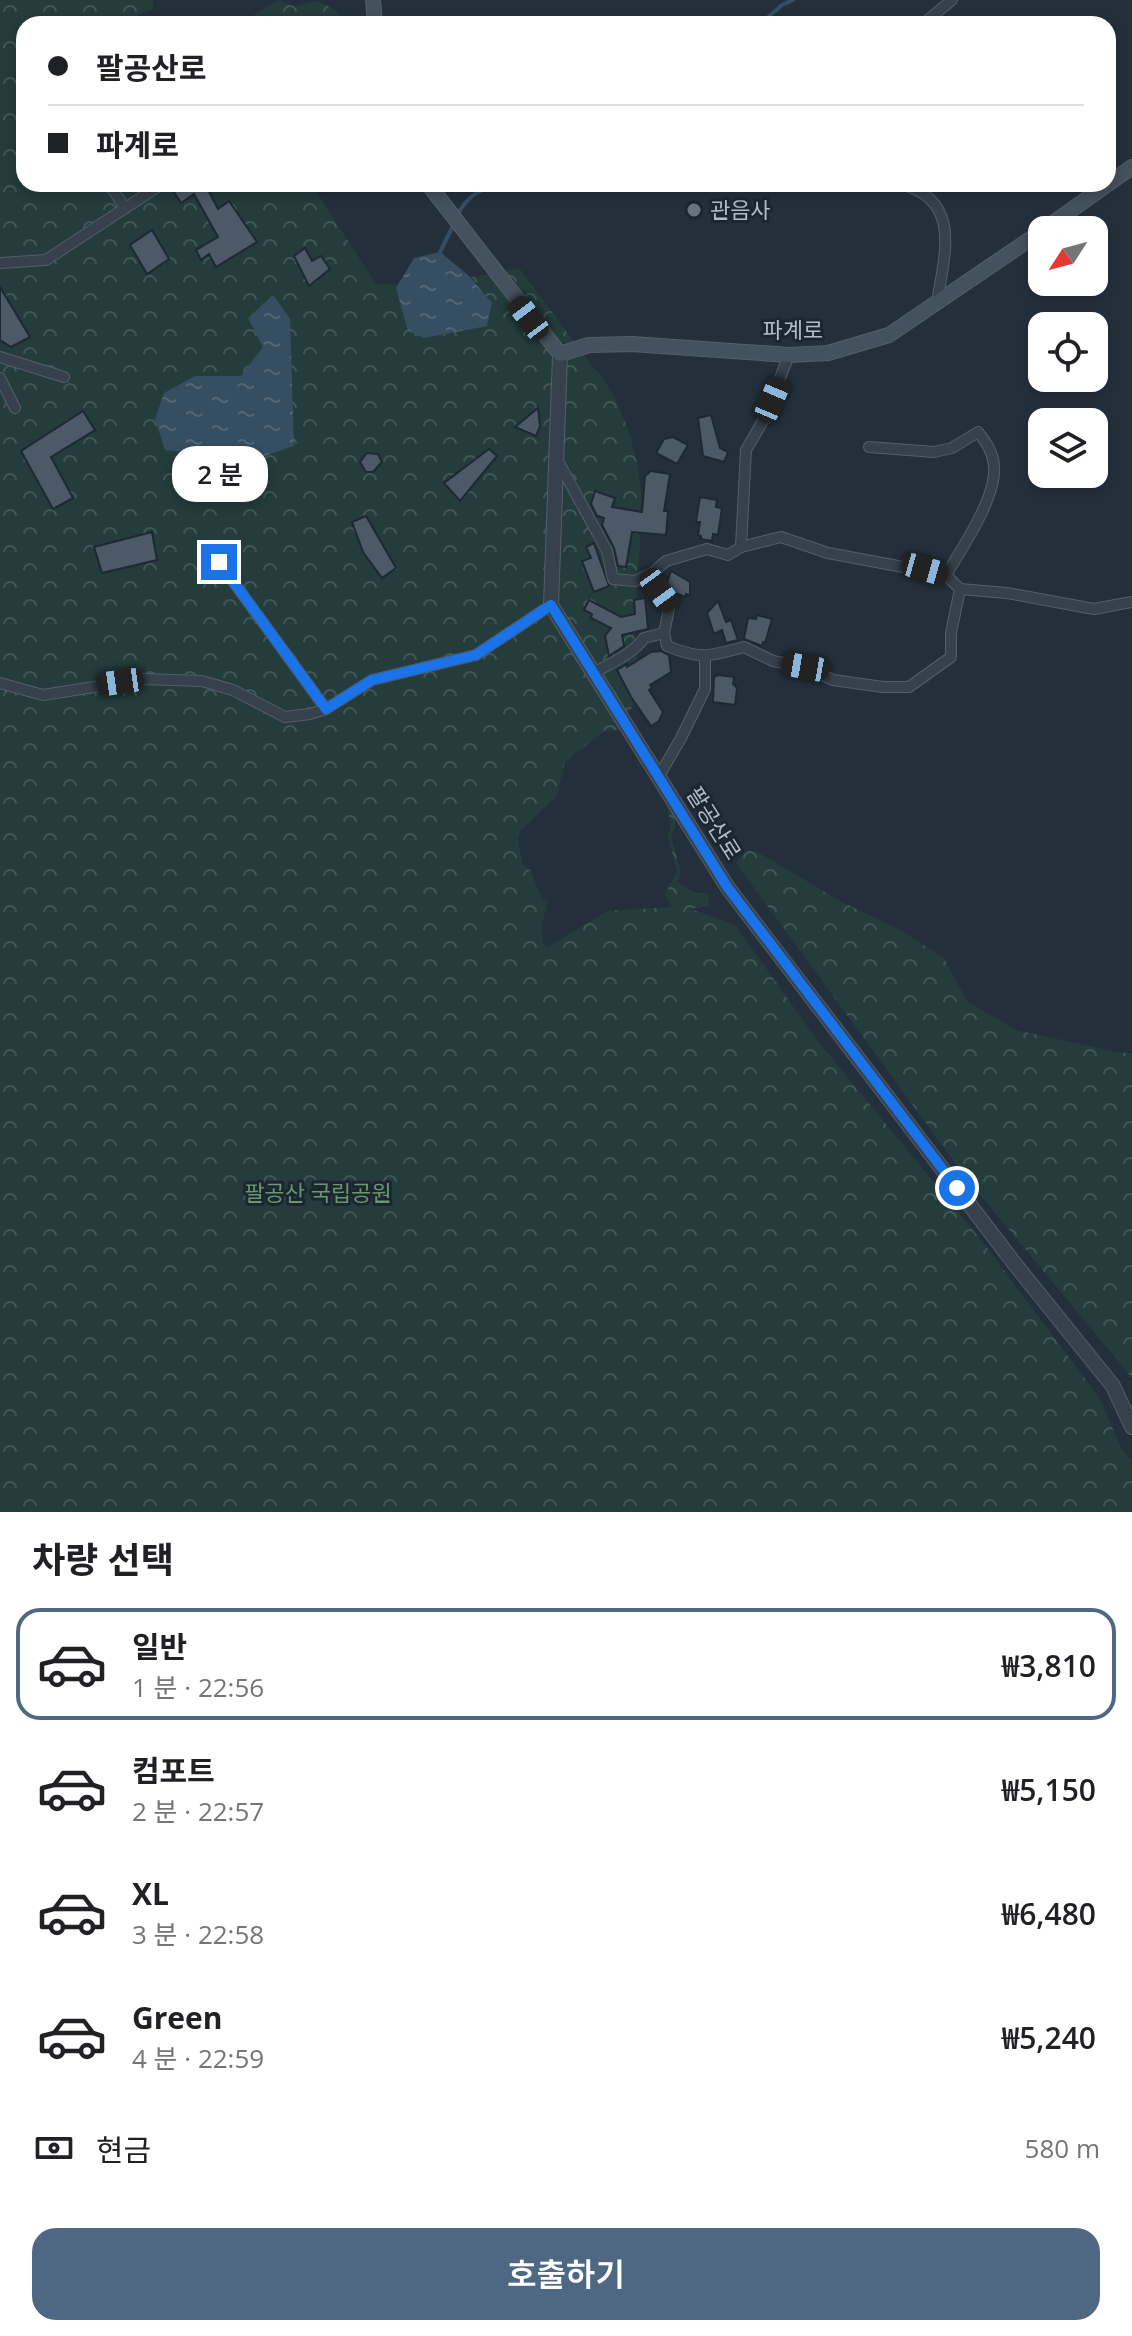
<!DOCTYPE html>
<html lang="ko">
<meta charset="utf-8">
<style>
body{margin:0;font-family:"Open Sans","Noto Sans KR",sans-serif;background:#f6f6f6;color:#202124;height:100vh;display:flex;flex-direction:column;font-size:30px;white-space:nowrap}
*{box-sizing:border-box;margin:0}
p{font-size:26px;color:#757577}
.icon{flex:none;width:44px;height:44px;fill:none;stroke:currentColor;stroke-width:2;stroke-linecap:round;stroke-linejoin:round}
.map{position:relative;height:1512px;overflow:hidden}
.details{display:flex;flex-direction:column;background:#fff;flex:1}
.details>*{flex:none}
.guide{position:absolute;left:16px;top:16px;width:1100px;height:176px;border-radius:24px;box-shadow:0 4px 12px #0003;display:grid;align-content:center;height:176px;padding:0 32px;background:#fff}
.needle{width:52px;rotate:234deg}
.buttons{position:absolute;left:1028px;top:216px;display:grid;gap:16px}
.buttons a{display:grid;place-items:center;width:80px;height:80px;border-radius:16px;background:#fff;box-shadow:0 4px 12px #0003;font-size:40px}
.end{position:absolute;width:36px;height:36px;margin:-18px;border:10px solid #1a73e8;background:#fff;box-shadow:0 0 0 4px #fff}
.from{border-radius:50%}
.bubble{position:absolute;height:56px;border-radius:24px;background:#fff;box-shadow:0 4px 12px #0003;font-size:26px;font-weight:600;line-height:56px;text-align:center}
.car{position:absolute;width:24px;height:48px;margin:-24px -12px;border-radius:10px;box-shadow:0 0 6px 2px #0007;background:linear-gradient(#222 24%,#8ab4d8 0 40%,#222 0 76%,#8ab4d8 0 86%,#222 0)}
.guide b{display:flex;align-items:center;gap:28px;height:76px;font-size:30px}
.guide b+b{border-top:2px solid #e0e0e0}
.guide i{width:20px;height:20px;background:#202124}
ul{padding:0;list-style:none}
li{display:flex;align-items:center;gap:24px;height:112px;margin:0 16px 12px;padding:0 16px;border:4px solid transparent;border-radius:24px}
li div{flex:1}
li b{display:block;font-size:30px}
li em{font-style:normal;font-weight:600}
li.active{border-color:#4e6883}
li>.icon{width:72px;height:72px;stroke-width:1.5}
h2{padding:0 32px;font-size:36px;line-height:96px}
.pay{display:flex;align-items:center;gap:20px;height:88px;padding:0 32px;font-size:30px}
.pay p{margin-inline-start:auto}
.action{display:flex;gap:16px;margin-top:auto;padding:16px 32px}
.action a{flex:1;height:92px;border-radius:24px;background:#4e6883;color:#fff;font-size:32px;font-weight:600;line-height:92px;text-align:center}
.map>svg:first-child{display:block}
.forest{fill:url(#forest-crowns)}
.water{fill:url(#water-ripples)}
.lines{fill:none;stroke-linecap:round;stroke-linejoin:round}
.stream{stroke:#364e62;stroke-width:4}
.building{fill:#4c5a67;stroke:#1d2832;stroke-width:2}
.minor-casing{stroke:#545f69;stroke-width:12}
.tertiary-casing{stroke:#545f69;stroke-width:16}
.secondary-casing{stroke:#545f69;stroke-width:16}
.minor{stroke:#36414b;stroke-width:10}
.tertiary{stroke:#36414b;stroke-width:14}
.secondary{stroke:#44515e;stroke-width:14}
.route{stroke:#1a73e8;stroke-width:10}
.worship-dot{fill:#6b7280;stroke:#1c2630;stroke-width:3}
.labels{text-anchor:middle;stroke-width:6;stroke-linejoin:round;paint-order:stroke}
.poi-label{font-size:22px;fill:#b2bcc7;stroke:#1c2630;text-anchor:start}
.street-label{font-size:22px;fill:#b2bcc7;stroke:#1c2630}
.park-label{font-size:22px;fill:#69986e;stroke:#1c2630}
</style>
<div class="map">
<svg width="1132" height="1512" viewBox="0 0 1132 1512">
<defs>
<pattern id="forest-crowns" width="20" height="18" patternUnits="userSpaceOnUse" patternTransform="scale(2)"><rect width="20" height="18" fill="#243c3c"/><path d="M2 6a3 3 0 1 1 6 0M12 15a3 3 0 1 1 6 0" fill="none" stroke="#415657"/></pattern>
<pattern id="water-ripples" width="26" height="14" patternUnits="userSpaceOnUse" patternTransform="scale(2)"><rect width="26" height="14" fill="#364e62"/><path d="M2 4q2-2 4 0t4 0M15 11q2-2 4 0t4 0" fill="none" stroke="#516677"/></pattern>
</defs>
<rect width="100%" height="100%" fill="#23303b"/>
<g class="forest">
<path d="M0,0H153V9L119,23L122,24H24V184H311L376,284C425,287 471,278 519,268L592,366C619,391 641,459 641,496C642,538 637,582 634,624L635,644L644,690C635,704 625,714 620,730L604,731L565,762L557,796L521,830L518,837L522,864L531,871L542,900H548L541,928L544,945L548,947L607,911L672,907L665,894L677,872L668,836L671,826L665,797L673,811L676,826L671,837L681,872L677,882L693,892L708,894L709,906L691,909L735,925L817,1040L982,1241L1100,1399L1122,1450L1132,1460V1512H0Z"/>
<path d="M278,0C284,2 290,6 296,6C301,6 304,3 309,2C324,0 339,11 345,24H248L255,14Z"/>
<polygon points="748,850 759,853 842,902 900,930 944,958 967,1001 1016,1030 1116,1052 1132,1053 1132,1378 963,1174 736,863"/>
</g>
<g class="water">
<polygon points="440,252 469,276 492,303 487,326 424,338 408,331 396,288 414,258"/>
<polygon points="273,295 290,319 294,446 195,479 185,468 191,453 165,450 155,419 164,393 195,376 241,376 263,347 248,318"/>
</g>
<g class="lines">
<g class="stream">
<polyline points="760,24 782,5 793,0"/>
<path d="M458,214C485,161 548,200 587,184"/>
<polyline points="440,252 455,222"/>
</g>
</g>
<g class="building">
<polygon points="181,184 210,184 206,186 218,209 229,201 257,242 216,267 209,254 201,260 196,250 218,237 194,194 181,203 172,189"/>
<polygon points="152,230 169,259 147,274 130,245"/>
<polygon points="305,248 312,261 321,256 330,269 309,286 294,256"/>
<polygon points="0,287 30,337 11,347 0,340"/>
<polygon points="538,408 540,426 536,436 515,427"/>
<polygon points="83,411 95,430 51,457 73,498 53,509 21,451"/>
<polygon points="711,415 720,448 728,452 724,462 703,456 698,418"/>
<polygon points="673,437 688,445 677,464 656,453 664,439"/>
<polygon points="489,449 497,456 460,501 444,483"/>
<polygon points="367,453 378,454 382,462 373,472 366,472 360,462"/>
<polygon points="651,471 670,474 664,511 668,511 666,535 632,532 626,567 618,566 614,548 602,525 604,518 597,516 591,504 595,491 615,498 612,507 642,512 645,476"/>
<polygon points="700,497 717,500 716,507 722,508 718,535 713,534 712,541 701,539 701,536 698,535 700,522 696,522"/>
<polygon points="366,516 396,568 382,578 363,552 352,522"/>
<polygon points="152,532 157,560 102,573 94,547"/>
<polygon points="594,543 609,586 594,592 582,561 591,558 586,547"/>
<polygon points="671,571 690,582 690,596 686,594 685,597 670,591 669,586 666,585"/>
<polygon points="645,598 648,629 622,635 624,646 609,656 605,636 611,628 591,618 592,614 584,610 589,600 621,617 635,614 634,600"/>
<polygon points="718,601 726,622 731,620 738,640 726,643 722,630 714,634 707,613"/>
<polygon points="757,615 772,619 765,643 763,642 762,646 744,639 748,618 756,619"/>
<polygon points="661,651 669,655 671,672 650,685 652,688 649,690 663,712 659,721 651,726 631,697 617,670 627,664 627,667 651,652"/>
<polygon points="718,675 734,677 733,684 737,688 735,705 713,702 714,677"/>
</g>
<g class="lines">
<defs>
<g id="minor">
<polyline points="923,24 952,0"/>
<polyline points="109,184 125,208"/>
<path d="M901,184C963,201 944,255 937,303"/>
<polyline points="0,263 46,260 162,184"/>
<polyline points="0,357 64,377"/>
<polyline points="0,378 15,408"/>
<path d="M869,447L934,452L952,448L978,432C986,442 993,452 994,466C997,497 962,548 946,575"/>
<polyline points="558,461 607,551 613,579 635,581 652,573"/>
<polyline points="741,547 746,450 764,419 789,355"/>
<polyline points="219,562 326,709"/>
<polyline points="960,589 1007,593 1094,609 1132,602"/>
<path d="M594,673C612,662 632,655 644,638L664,633L670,604L649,576L666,561L707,549L728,555L741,547L781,537L828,553L946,575L960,589L951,633V657L909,687H883L833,680L805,667L773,661L744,647C709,656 702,660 667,646L664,633"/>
<polyline points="0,683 43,695 144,679 202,681 233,690 285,717 310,714 326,709 372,680 476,655 551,605"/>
<polyline points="659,776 681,738 705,689 705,657"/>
</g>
<polyline id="tertiary" points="560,354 551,605 728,888 1014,1263 1113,1386 1132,1427"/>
<g id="secondary">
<polyline points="373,0 375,24"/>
<polyline points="428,184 560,354 589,345 632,344 789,355 828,353 889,335 1042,231"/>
<polyline points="1043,230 1132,167"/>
</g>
</defs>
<use href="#minor" class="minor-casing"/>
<use href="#tertiary" class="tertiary-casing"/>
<use href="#secondary" class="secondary-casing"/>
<use href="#minor" class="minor"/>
<use href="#tertiary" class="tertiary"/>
<use href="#secondary" class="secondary"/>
</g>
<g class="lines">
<polyline class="route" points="219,562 326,709 372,680 476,655 551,605 728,888 957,1188"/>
</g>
<circle class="worship-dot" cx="694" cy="210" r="8"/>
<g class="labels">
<g class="poi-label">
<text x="710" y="218">관음사</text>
</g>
<g class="street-label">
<text x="793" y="338">파계로</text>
<text transform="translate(714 823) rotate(58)" y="8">팔공산로</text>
</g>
<g class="park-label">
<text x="318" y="1201">팔공산 국립공원</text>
</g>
</g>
</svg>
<div class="buttons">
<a><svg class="needle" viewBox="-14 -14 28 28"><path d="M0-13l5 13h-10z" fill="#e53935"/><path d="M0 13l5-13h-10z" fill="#757577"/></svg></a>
<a><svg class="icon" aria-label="locate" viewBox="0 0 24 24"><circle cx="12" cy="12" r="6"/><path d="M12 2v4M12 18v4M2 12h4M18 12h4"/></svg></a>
<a><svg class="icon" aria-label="layers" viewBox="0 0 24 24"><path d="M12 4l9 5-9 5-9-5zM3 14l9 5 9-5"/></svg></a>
</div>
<i class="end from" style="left:957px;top:1188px"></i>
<i class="end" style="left:219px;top:562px"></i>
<div class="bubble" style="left:172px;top:446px;width:96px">2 분</div>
<i class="car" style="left:529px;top:318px;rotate:323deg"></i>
<i class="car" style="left:772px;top:400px;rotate:23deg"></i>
<i class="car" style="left:925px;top:569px;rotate:106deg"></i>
<i class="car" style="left:659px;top:590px;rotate:144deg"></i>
<i class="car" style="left:805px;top:667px;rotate:280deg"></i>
<i class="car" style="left:120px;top:682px;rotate:262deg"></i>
<div class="guide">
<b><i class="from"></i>팔공산로</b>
<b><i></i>파계로</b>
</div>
</div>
<section class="details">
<h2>차량 선택</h2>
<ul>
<li class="active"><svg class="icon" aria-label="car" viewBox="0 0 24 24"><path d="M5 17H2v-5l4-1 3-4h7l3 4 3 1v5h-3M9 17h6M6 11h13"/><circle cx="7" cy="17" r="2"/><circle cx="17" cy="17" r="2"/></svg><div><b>일반</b><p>1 분 · 22:56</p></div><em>₩3,810</em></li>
<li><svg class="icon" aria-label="car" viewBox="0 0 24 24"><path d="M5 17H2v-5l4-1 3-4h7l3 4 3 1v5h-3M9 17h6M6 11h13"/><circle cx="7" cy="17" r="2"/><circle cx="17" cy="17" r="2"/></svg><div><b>컴포트</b><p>2 분 · 22:57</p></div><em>₩5,150</em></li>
<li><svg class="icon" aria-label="car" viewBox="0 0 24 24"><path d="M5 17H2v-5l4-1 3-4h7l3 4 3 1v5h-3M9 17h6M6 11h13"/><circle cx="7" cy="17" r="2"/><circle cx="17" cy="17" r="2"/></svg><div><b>XL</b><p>3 분 · 22:58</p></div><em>₩6,480</em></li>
<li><svg class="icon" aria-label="car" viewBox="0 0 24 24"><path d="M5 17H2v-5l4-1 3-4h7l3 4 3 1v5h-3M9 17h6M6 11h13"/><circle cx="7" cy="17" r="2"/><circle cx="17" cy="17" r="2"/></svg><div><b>Green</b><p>4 분 · 22:59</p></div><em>₩5,240</em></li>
</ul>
<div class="pay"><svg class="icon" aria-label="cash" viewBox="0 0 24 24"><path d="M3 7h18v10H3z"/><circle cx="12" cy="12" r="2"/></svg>현금<p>580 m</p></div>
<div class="action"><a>호출하기</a></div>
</section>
